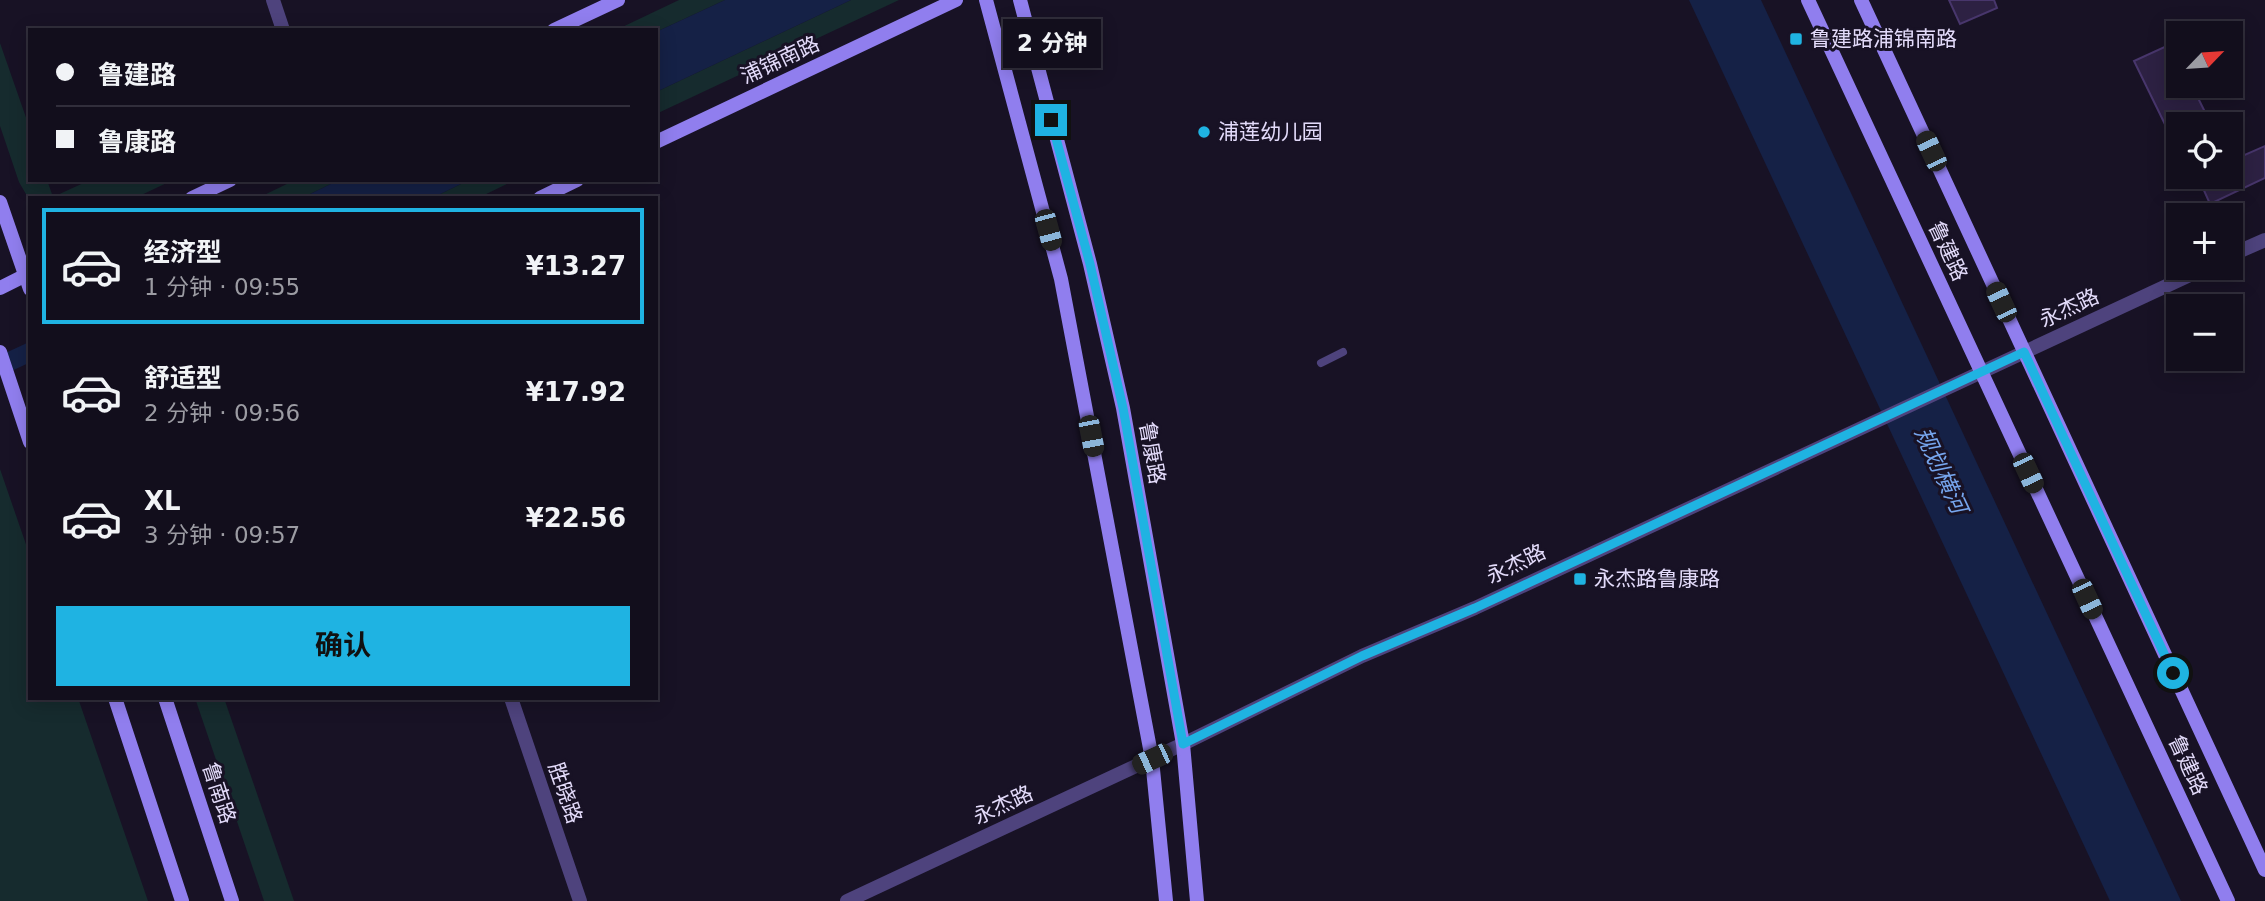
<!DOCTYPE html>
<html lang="zh">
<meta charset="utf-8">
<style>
body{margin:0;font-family:"DejaVu Sans","Noto Sans SC",sans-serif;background:#1b1725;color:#f1f3f6;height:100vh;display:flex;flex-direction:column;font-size:26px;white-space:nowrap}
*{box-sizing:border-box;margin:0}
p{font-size:23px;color:#9c9ca3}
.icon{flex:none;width:38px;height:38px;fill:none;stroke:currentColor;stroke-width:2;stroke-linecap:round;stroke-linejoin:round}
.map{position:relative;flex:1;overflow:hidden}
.panel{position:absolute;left:28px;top:196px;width:630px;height:504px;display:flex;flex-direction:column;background:#120e1c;border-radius:0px;box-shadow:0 4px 18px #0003,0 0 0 2px #312e3b}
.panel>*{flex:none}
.hud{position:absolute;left:28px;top:28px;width:630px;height:154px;border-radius:0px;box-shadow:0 4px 18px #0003,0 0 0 2px #312e3b;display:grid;align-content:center;height:154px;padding:0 28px;background:#120e1c}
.needle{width:46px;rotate:65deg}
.controls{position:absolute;left:2166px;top:21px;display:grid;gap:14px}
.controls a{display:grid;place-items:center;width:77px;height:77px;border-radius:0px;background:#120e1c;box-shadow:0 4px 18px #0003,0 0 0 2px #312e3b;font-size:35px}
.end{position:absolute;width:32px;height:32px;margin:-16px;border:9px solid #1fb3e2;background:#111;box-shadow:0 0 0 4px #111}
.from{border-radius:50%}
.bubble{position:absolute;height:49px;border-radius:0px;background:#120e1c;box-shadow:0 4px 18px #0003,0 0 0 2px #312e3b;font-size:23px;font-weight:700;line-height:49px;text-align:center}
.car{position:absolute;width:21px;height:42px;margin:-21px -10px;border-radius:9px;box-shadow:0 0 5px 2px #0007;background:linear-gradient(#222 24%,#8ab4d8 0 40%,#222 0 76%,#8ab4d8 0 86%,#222 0)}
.hud b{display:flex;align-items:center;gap:24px;height:66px;font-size:26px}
.hud b+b{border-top:2px solid #312e3b}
.hud i{width:18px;height:18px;background:#f1f3f6}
ul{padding:12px 0 0;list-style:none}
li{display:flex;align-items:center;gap:21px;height:116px;margin:0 14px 10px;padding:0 14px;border:4px solid transparent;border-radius:0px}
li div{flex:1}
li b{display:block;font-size:26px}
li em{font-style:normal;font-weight:700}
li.on{border-color:#1fb3e2}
li>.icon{width:63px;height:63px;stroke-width:1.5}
.action{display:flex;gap:14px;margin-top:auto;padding:14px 28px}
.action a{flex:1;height:80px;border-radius:0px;background:#1fb3e2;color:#111;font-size:28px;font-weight:700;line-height:80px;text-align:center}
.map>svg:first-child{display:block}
.green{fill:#162b2e}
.water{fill:#152146}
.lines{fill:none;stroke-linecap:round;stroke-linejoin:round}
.canal{stroke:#152146;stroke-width:19}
.building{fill:#2d2143;stroke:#48366c;stroke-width:2}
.lane{stroke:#4e437d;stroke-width:8}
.street{stroke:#4e437d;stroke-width:14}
.secondary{stroke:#907eee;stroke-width:14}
.route{stroke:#1fb3e2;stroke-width:9}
.poi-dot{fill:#1fb3e2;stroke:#181225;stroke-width:2.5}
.labels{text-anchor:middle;stroke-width:6;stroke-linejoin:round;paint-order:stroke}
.poi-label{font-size:21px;fill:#e3dbfa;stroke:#181225;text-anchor:start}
.street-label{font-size:21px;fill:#e3dbfa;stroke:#181225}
.water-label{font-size:23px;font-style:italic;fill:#76a5ed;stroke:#181225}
</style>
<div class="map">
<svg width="2265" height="901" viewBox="0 0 2265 901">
<rect width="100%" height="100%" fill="#181225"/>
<g class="green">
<polygon points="679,0 725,0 656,32 656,30 616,30"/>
<polygon points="851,0 899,0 656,114 656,92"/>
<polygon points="0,43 30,129 30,180 47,180 53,197 90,180 173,180 135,198 30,198 30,201 19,182 0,126"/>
<polygon points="295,180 339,180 302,198 258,198"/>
<polygon points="469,180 515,180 478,198 432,198"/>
<polygon points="0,469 30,556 30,698 78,698 148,901 0,901"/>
<polygon points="195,698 224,698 294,901 264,901"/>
</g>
<g class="water">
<polygon points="725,0 851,0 656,92 656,32"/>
<polygon points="1689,0 1761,0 2181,901 2110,901"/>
<polygon points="339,180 469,180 432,198 302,198"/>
</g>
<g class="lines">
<polyline class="canal" points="0,366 30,352"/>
</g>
<g class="building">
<polygon points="1949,0 1994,0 1997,8 1960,24"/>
<polygon points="2171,44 2179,60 2179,86 2192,86 2211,124 2179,124 2179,153 2134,61"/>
<polygon points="2265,146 2265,178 2210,204 2198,177 2231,177 2231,161"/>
</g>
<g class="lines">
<polyline class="lane" points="1321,363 1343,352"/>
<g class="street">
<polyline points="273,0 283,30"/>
<polyline points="2231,255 2265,240"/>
<polyline points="511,698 580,901"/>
<polyline points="847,901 1183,744 1362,656 1475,608 2205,268"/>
</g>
<g class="secondary">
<polyline points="986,0 1061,279 1152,759 1166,901"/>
<polyline points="1020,0 1090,264 1123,408 1183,744 1197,901"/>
<polyline points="1808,0 2228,901"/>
<polyline points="1861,0 2265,870"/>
<polyline points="554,30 618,0"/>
<polyline points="656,142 956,0"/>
<polyline points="192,198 230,180"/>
<polyline points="540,198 577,180"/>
<polyline points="0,202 30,289"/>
<polyline points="0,288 30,273"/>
<polyline points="0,352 30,442"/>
<polyline points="115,698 182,901"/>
<polyline points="165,698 232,901"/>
</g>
</g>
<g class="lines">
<polyline class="route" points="1051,120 1090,264 1123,408 1183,744 1362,656 1475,608 2024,352 2173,673"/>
</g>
<g class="poi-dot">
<rect x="1789" y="32" width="14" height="14" rx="3.5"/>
<circle cx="1204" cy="132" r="7"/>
<rect x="1573" y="572" width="14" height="14" rx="3.5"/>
</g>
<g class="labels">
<g class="poi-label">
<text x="1810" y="46">鲁建路浦锦南路</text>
<text x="1218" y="139">浦莲幼儿园</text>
<text x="1594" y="586">永杰路鲁康路</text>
</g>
<g class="street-label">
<text transform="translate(780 60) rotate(-25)" y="7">浦锦南路</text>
<text transform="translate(1948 251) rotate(65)" y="7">鲁建路</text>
<text transform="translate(2069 308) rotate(-25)" y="7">永杰路</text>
<text transform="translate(1152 453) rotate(80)" y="7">鲁康路</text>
<text transform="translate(1516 564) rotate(-26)" y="7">永杰路</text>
<text transform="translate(2188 765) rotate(65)" y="7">鲁建路</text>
<text transform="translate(219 793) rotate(72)" y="7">鲁南路</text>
<text transform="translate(565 793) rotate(71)" y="7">胜晓路</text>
<text transform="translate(1003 805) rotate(-25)" y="7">永杰路</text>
</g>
<g class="water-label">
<text transform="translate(1941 470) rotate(65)" y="8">规划横河</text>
</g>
</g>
</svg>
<div class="controls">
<a><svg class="needle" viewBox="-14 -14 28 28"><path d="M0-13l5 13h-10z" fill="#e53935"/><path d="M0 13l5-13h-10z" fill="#9c9ca3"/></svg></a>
<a><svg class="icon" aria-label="locate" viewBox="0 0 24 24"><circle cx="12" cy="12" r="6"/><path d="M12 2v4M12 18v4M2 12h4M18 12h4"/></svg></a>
<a>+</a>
<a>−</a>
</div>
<i class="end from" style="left:2173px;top:673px"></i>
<i class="end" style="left:1051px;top:120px"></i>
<div class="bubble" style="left:1003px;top:19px;width:98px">2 分钟</div>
<i class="car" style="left:1931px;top:151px;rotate:335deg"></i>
<i class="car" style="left:1048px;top:230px;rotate:165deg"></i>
<i class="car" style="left:2001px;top:302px;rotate:335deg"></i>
<i class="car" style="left:1091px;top:436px;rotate:169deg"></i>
<i class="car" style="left:2028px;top:473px;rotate:155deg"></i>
<i class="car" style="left:2087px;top:599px;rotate:155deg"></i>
<i class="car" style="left:1152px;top:759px;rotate:245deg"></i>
<div class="hud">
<b><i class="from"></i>鲁建路</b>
<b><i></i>鲁康路</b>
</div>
<section class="panel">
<ul>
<li class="on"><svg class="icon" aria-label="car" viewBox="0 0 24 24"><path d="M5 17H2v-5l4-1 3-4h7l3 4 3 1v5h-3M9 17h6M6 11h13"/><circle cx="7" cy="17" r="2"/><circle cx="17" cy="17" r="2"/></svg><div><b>经济型</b><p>1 分钟 · 09:55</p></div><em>¥13.27</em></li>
<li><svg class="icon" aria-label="car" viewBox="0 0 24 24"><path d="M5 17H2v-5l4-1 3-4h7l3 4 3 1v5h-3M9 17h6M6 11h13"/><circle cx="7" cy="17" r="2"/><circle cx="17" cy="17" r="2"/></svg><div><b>舒适型</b><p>2 分钟 · 09:56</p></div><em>¥17.92</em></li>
<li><svg class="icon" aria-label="car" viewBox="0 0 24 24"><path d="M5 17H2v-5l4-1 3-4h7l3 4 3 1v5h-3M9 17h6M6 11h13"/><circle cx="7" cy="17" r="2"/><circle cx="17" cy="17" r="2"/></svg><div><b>XL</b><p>3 分钟 · 09:57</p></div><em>¥22.56</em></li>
</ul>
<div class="action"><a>确认</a></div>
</section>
</div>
